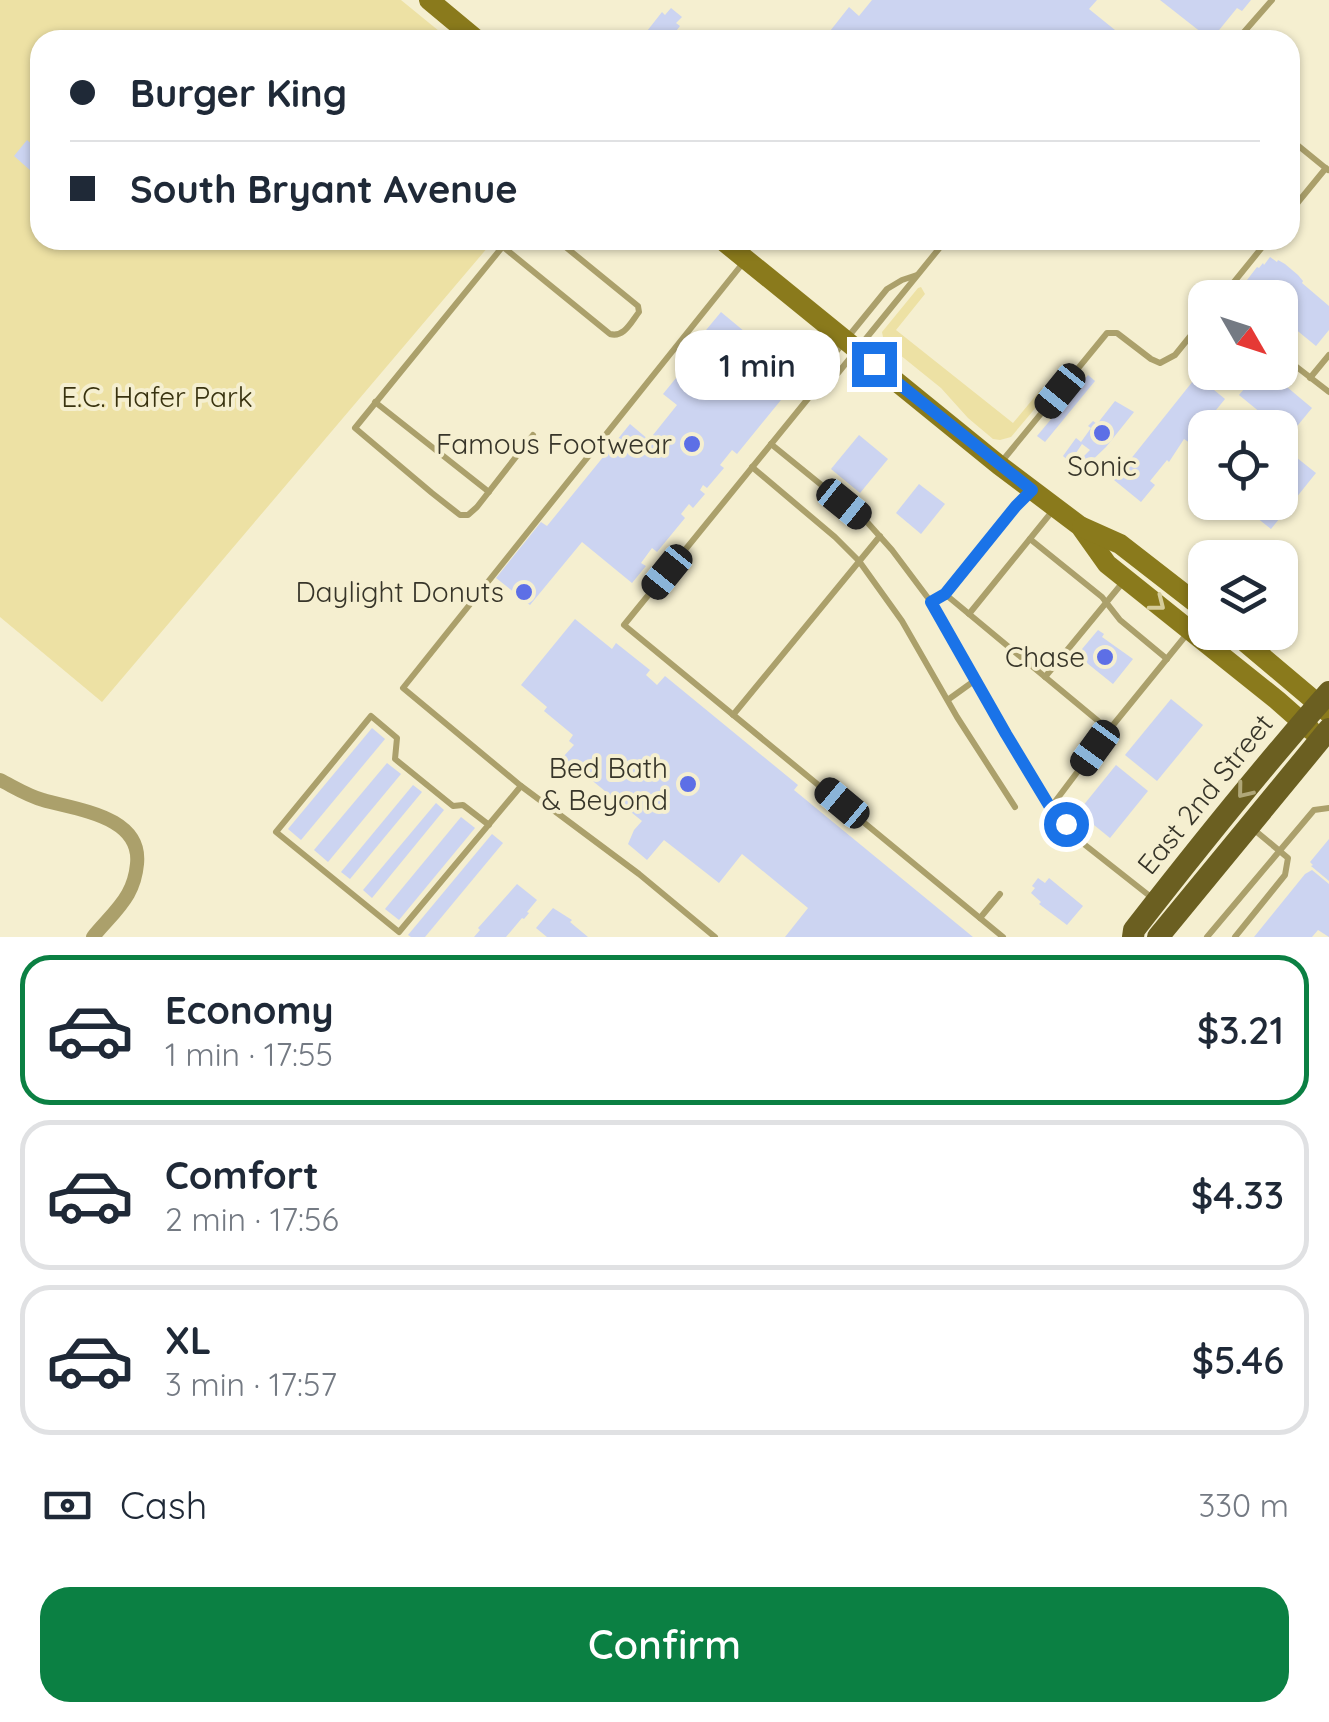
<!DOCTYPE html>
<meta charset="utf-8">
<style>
body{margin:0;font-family:Quicksand,sans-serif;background:#f6f6f7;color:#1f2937;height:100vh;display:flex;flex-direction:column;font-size:38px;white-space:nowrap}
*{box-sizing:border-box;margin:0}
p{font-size:32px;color:#747a83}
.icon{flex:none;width:55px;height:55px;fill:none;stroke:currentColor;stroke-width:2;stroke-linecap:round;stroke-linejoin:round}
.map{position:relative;height:937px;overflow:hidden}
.details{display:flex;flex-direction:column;background:#fff;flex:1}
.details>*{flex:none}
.top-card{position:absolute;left:30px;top:30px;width:1270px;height:220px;border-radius:30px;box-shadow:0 2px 8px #0004;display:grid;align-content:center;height:220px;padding:0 40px;background:#fff}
.needle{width:65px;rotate:129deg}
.buttons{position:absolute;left:1188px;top:280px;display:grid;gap:20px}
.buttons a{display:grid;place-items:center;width:110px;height:110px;border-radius:20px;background:#fff;box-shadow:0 2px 8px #0004;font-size:50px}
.end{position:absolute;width:45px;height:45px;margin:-22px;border:12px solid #1a73e8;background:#fff;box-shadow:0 0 0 5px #fff}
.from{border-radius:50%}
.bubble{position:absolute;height:70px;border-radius:30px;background:#fff;box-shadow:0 2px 8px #0004;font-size:32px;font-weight:600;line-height:70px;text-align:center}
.car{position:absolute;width:30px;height:60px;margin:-30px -15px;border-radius:12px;box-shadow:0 0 8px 2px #0007;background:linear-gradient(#222 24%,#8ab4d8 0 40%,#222 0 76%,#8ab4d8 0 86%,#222 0)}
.top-card b{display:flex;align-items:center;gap:35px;height:95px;font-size:38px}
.top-card b+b{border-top:2px solid #e0e1e3}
.top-card i{width:25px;height:25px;background:#1f2937}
ul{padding:18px 0 0;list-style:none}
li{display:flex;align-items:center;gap:30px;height:150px;margin:0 20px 15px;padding:0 20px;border:5px solid #e0e1e3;border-radius:30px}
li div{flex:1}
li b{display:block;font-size:38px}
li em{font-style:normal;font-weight:600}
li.on{border-color:#0b8043}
li>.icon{width:90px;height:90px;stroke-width:1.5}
.pay{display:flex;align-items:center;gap:25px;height:110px;padding:0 40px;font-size:38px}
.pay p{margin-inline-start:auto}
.button{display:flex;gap:20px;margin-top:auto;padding:20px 40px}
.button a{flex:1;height:115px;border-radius:30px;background:#0b8043;color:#fff;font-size:40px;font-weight:600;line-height:115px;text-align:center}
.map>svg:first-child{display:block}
.green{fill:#ede1a4}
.building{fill:#ccd4f1}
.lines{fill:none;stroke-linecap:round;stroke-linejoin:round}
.lane{stroke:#aba06b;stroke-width:6}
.street{stroke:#aba06b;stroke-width:14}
.secondary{stroke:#8a7a1c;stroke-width:20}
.primary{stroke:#6b5f21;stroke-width:22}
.oneway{stroke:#d5cc9a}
.oneway2{stroke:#b0a778}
.route{stroke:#1a73e8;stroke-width:12}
.poi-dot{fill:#5d6fe6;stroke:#f5efd0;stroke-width:4}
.labels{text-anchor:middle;stroke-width:8;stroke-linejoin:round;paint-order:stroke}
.park-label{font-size:28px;fill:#38320f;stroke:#f5efd0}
.poi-label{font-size:28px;fill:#373529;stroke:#f5efd0;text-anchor:end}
.street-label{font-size:28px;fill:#373529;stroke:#f5efd0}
</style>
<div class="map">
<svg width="1329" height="937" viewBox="0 0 1329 937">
<rect width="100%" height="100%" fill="#f5efd0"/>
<g class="green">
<polygon points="0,0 401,0 450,40 40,40 40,240 494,240 102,702 0,617"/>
<polygon points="921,287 925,294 896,330 1013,423 1042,388 1048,390 1048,393 1011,437 1000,440 993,439 968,418 941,388 884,342 882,332 918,288"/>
</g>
<g class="building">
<polygon points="872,0 1097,0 1089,9 1115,30 1107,40 823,40 849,7 859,16"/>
<polygon points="1160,0 1251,0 1242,11 1237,8 1211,40"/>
<polygon points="671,8 682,17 676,23 680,26 673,35 680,40 640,40 662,12 665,15"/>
<polygon points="27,140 40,151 40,160 31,171 14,156"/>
<polygon points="1270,257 1277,262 1278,260 1285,264 1298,275 1303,281 1302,283 1329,306 1329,330 1316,346 1294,328 1288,335 1280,328 1280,298 1240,296 1247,288 1244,286 1248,281 1247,280 1257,267 1259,268 1263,263 1264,265"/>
<polygon points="721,312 768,351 771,346 803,373 737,454 732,450 720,465 724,468 707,488 703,485 700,490 705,494 693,508 689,504 681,514 685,518 657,552 652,548 641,563 646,566 632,583 582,542 530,605 496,578 541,522 547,526 630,424 649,440 677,405 663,394 698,351 692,347"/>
<polygon points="1258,372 1269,372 1312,408 1289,436 1239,395"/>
<polygon points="1088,375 1095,381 1045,442 1037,436"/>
<polygon points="1197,376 1225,399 1212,415 1209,413 1191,434 1195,437 1190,443 1184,439 1169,462 1167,460 1150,481 1155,485 1141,502 1114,480"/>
<polygon points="1115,401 1134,412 1106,447 1081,471 1074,466 1090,450 1082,444 1070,462 1063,456 1076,438 1081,442 1091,428 1088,426 1093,421 1097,424"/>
<polygon points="859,435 888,459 860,493 831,469"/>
<polygon points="1287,450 1316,473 1271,529 1247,510 1253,502 1280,502 1280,459"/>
<polygon points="919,484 945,504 921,534 896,513"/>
<polygon points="575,619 612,649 616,643 650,670 646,675 657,685 665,676 798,785 794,790 973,937 785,937 808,908 742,854 719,883 664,840 647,860 628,844 634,830 642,821 563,757 574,745 569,741 573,735 544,711 547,707 521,685"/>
<polygon points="1098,630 1104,634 1102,637 1133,659 1113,684 1077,655"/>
<polygon points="1171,699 1203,725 1157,781 1125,755"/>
<polygon points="372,728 385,739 301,840 288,829"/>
<polygon points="387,763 401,774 328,862 314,850"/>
<polygon points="1116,765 1148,791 1110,838 1078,812"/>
<polygon points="413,785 422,792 350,879 341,872"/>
<polygon points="436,803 444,810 372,898 363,890"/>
<polygon points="461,817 475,828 399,920 385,909"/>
<polygon points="492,834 503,843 425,937 411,937 408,935"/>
<polygon points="1329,839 1329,881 1311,866 1313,865 1310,862"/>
<polygon points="1312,870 1329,884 1329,937 1318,930 1312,937 1254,937 1305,874"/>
<polygon points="1038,878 1045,883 1049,878 1083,906 1067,925 1039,904 1041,902 1031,893 1035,888 1032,886"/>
<polygon points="517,884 537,900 527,912 529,913 524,919 522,918 506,937 474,937 480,930 478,928"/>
<polygon points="553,908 572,920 570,922 588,937 547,937 536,928"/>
</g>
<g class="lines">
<g class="lane">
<polyline points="1237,40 1272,0"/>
<polyline points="1290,139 1328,170"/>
<polyline points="1290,212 1326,168"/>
<polyline points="508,240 355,428 432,493 460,515 468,515 477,507 533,435"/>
<path d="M502,246L610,334C624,338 631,322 639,312L638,306L557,240"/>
<polyline points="917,275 902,280 887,289 813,380 815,390 624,625 1003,937"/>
<polyline points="1221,298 1268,240"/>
<polyline points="1280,354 1329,392"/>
<polyline points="1310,378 1329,355"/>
<polyline points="815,390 825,389 946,240"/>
<polyline points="375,402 489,492"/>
<polyline points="771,444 867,522 892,550 931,602 974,681 1051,807 1080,841 1151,897"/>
<polyline points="1003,460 1107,333 1117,333 1151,359 1160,363 1175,355 1205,318"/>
<polyline points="752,467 835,537 859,561 902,621 957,717 1015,807"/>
<polyline points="1030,539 1102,597 1120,620 1167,659"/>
<polyline points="945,594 1109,730 1051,807"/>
<polyline points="931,602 945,594 1016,506 1030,493"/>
<polyline points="969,614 1054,509"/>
<polyline points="1045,677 1124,581"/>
<polyline points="949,699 974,681"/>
<polyline points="733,715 880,536"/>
<polyline points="1109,730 1187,634"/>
<polyline points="489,825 463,805 453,806 395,759 397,738 371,716 276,832 399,932 521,786"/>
<polyline points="980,918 1000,894"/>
<polyline points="715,937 639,874 521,786 403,688 743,263"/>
<polyline points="1207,937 1314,810 1329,808"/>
<polyline points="1235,937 1285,875 1288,858 1252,828"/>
</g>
<path class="street" d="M0,780C14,787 28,796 43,800C77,810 142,816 137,864C136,875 133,885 128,894C119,910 104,923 93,937"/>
<g class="secondary">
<polyline points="429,0 477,40"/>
<polyline points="722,240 999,465 1080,526 1107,564 1277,700 1311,730"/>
<polyline points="1082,527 1120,544 1205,610"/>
<polyline points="1233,632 1329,713"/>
</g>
<g class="primary">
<path d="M1133,937L1134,930C1197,849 1261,769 1329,692"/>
<polyline points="1158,937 1329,729"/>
</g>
</g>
<defs><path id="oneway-chevron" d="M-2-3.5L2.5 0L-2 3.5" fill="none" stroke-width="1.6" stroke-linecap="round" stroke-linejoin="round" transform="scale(2.5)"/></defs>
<use class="oneway" href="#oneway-chevron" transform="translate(1158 604) rotate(38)"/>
<use class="oneway2" href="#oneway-chevron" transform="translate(1244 791) rotate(129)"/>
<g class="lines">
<polyline class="route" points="874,364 1032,490 1016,506 945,594 931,602 1006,734 1050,807 1066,824"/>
</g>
<g class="poi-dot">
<circle cx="1102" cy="433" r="10"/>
<circle cx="692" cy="444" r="10"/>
<circle cx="524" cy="592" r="10"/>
<circle cx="1105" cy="657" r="10"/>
<circle cx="688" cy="784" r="10"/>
</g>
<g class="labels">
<g class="park-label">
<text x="157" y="407">E.C. Hafer Park</text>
</g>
<g class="poi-label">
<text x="672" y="454">Famous Footwear</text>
<text x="1102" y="476" text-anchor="middle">Sonic</text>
<text x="504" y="602">Daylight Donuts</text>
<text x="1085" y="667">Chase</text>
<text x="668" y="778">Bed Bath<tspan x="668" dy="32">&amp; Beyond</tspan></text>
</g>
<g class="street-label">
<text transform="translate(1205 794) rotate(-51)" y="10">East 2nd Street</text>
</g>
</g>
</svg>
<div class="buttons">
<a><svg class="needle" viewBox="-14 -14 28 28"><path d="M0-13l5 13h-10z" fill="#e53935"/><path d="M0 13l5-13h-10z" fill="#747a83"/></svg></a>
<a><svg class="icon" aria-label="locate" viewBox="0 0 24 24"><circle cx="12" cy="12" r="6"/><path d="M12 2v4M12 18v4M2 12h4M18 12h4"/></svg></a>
<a><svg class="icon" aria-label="layers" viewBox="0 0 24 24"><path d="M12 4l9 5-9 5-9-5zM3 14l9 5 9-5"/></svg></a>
</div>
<i class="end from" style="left:1066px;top:824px"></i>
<i class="end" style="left:874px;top:364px"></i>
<div class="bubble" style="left:675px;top:330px;width:165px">1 min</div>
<i class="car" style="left:1060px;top:391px;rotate:219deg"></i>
<i class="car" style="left:844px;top:504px;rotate:129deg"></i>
<i class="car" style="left:667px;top:572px;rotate:219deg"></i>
<i class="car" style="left:1095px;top:748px;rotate:216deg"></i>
<i class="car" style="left:842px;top:803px;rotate:310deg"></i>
<div class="top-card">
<b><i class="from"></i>Burger King</b>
<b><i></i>South Bryant Avenue</b>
</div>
</div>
<section class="details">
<ul>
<li class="on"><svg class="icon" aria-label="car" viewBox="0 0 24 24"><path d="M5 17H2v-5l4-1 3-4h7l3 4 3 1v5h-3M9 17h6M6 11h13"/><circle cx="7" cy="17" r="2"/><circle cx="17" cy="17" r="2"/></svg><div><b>Economy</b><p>1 min · 17:55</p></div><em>$3.21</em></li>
<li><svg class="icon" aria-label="car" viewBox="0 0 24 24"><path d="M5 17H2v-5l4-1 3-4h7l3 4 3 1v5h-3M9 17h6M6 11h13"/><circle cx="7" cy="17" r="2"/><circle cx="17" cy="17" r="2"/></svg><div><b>Comfort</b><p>2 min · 17:56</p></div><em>$4.33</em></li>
<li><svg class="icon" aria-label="car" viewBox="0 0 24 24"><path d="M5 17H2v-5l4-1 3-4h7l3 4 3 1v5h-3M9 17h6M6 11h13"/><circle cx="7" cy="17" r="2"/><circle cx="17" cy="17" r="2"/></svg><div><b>XL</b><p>3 min · 17:57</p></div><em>$5.46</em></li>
</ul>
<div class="pay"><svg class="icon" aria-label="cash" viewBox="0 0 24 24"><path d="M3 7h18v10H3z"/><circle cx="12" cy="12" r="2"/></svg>Cash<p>330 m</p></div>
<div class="button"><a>Confirm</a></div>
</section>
